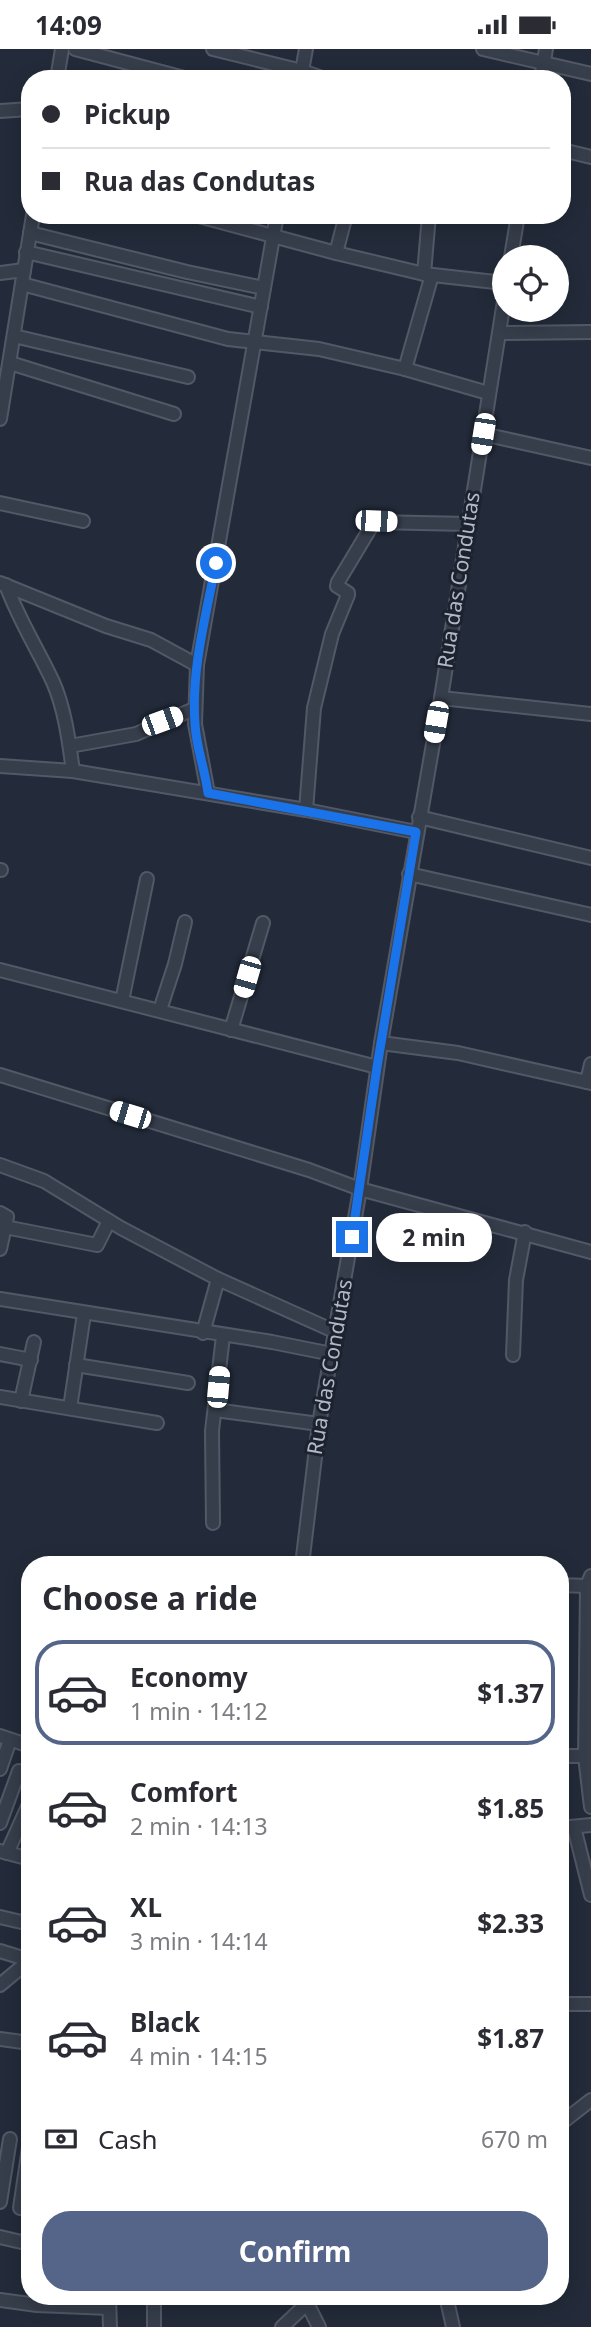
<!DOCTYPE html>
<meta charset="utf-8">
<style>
body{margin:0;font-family:"Noto Sans",sans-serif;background:#f2f2f3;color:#2b2b33;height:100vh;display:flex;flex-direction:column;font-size:26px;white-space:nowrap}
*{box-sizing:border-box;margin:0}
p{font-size:23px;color:#7c7c81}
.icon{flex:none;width:38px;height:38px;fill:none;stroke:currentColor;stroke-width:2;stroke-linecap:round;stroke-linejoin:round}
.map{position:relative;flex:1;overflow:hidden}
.details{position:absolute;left:21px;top:1507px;width:548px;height:749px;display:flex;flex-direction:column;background:#fff;border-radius:28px;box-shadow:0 4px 18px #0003}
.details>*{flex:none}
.top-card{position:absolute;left:21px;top:21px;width:550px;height:154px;border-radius:28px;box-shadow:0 4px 18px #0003;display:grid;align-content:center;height:154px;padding:0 21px;background:#fff}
.buttons{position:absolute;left:492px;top:196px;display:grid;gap:14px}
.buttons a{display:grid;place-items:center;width:77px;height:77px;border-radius:50%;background:#fff;box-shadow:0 4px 18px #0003;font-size:35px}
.end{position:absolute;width:32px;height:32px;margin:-16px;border:9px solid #1a73e8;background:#fff;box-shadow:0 0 0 4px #fff}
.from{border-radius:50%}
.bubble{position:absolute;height:49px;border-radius:24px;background:#fff;box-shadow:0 4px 18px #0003;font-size:23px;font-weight:700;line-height:49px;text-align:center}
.car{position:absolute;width:21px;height:42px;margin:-21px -10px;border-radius:9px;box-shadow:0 0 5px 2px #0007;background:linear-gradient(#fff 24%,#345 0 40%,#fff 0 76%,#345 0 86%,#fff 0)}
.top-card b{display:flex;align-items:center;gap:24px;height:66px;font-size:26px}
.top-card b+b{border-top:2px solid #e1e1e2}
.top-card i{width:18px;height:18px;background:#2b2b33}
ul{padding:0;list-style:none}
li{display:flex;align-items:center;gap:21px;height:105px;margin:0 14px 10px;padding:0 7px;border:4px solid transparent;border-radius:28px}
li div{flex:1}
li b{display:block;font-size:26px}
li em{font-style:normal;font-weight:700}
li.selected{border-color:#55658a}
li>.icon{width:63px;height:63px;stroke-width:1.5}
h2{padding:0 21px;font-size:32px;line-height:84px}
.pay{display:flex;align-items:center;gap:18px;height:77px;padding:0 21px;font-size:26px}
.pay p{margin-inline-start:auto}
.primary-button{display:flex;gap:14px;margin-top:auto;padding:14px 21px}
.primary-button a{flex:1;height:80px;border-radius:28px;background:#55658a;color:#fff;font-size:28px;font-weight:700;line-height:80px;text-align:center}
.status{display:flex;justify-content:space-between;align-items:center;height:49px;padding:0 35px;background:#fff;direction:ltr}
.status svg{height:19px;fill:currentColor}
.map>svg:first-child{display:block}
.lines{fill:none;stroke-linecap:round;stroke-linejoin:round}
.minor-casing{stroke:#525866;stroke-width:16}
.minor{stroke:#363e4b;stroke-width:12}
.route{stroke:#1a73e8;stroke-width:9}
.labels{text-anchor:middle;stroke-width:6;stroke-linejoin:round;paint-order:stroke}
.street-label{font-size:21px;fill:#b2b8c7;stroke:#1c232f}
</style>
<div class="status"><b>14:09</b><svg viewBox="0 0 49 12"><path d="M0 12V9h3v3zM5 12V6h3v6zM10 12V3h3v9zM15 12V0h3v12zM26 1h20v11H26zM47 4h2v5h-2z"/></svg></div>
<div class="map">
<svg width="591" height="2278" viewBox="0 0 591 2278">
<rect width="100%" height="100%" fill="#232b3a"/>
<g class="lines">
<defs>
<g id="minor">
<polyline points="75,0 188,30"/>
<polyline points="213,0 302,22 325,30"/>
<polyline points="483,0 591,25"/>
<polyline points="301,27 306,0"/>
<polyline points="57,30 62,0"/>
<polyline points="541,30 546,0"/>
<polyline points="0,62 30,60"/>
<polyline points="562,101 591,108"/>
<polyline points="195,166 336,204 424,225 504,234"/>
<polyline points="30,184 187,223 264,239"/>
<polyline points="26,203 261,258"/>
<polyline points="336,204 346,166"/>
<polyline points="511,208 518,166"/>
<polyline points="0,224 24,221"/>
<polyline points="424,225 429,166"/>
<polyline points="22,235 228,290 319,300 405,320 488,344"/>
<polyline points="499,284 591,283"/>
<polyline points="14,287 188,328"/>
<polyline points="10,314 174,365"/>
<polyline points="405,320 432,226"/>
<polyline points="0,370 33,166"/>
<polyline points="483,385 591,409"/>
<polyline points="0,454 83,472"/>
<polyline points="0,534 106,577 151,591 197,616"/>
<path d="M6,536C19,571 37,599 53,633C65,660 69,693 73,722"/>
<polyline points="441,649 591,665"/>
<polyline points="70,697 136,685 194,660"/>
<polyline points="0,717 73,722 306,761 416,783"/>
<polyline points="208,744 195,675 197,616 277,166"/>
<polyline points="306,761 314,659 332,585 348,546 348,544 337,537 338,533 374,473 468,475"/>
<polyline points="419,768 591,809"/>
<polyline points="0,821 1,821"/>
<polyline points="409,825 591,866"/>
<polyline points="0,921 377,1018"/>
<polyline points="122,952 147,830"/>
<polyline points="160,961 175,915 185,873"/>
<polyline points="231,981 263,874"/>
<polyline points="381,994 458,1004 591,1034"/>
<polyline points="0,1026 309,1121 360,1140 591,1203"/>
<polyline points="587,1033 591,1015"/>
<polyline points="0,1116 44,1132 121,1179 218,1230 336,1283"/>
<polyline points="0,1164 7,1168 0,1200"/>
<polyline points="5,1178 97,1196 109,1172"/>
<polyline points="0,1250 272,1293 332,1305"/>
<polyline points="203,1284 218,1230"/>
<polyline points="0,1305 31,1311"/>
<polyline points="513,1306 516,1231 525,1183"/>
<polyline points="76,1316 188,1334"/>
<polyline points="0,1348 157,1374"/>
<polyline points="21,1352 34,1293"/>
<polyline points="70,1359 84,1265"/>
<polyline points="215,1361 319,1375"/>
<polyline points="213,1474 212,1382 223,1287"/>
<polyline points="302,1516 319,1375 360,1140 381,994 441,649 504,252"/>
<polyline points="591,1527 587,1537 585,1707 591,1758"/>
<polyline points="560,1536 587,1537"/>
<polyline points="0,1687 30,1697"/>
<polyline points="560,1707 591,1707"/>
<polyline points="0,1720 10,1691"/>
<polyline points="0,1774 19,1722"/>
<polyline points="574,1778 591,1846"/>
<polyline points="560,1779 591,1776"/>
<polyline points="0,1802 30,1810"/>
<polyline points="7,1804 30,1753"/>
<polyline points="0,1868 30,1875"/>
<polyline points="0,1902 29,1911"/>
<polyline points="0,1936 30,1911"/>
<polyline points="560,1955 591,1955"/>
<polyline points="0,1990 30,1994"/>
<polyline points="560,2075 591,2051"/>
<polyline points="0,2153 10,2090"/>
<polyline points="20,2159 30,2092"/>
<polyline points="0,2188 30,2195"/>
<polyline points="109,2247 110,2278"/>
<polyline points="446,2247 453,2278"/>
<polyline points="0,2251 37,2256 109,2259"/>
<polyline points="308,2256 319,2278"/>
<polyline points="154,2278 154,2247"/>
<polyline points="282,2278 315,2247"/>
</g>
</defs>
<use href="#minor" class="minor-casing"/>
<use href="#minor" class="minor"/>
</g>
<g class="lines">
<path class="route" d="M216,514C206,567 191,620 195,675C196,698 205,720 208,744L416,783L377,1018L352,1188"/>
</g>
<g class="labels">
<g class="street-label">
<text transform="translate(459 531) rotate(-81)" y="7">Rua das Condutas</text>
<text transform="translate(330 1318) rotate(-80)" y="7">Rua das Condutas</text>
</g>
</g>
</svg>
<div class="buttons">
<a><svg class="icon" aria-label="locate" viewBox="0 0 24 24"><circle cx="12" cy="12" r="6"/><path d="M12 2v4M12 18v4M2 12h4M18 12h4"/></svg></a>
</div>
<i class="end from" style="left:216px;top:514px"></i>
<i class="end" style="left:352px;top:1188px"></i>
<div class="bubble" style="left:376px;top:1164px;width:116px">2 min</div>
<i class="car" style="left:483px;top:385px;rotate:189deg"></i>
<i class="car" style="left:376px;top:472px;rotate:92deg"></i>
<i class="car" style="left:162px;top:672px;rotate:70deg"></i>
<i class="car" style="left:436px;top:673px;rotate:190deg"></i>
<i class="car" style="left:247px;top:928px;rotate:196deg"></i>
<i class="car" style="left:130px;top:1066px;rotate:287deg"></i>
<i class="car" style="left:218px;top:1338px;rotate:5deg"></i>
<div class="top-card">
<b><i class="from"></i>Pickup</b>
<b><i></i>Rua das Condutas</b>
</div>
<section class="details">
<h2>Choose a ride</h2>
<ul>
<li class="selected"><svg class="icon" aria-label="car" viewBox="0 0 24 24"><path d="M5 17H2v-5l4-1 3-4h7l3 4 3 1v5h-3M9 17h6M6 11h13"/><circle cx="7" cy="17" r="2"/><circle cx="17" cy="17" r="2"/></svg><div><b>Economy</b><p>1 min · 14:12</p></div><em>$1.37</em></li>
<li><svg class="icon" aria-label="car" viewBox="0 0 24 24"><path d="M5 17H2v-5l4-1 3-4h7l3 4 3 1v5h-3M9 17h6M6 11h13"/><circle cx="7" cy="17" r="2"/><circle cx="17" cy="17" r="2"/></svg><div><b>Comfort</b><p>2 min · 14:13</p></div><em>$1.85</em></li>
<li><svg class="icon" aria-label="car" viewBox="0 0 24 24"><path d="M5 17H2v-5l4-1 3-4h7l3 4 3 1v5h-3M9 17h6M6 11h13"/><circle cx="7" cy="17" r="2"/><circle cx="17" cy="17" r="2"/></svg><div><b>XL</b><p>3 min · 14:14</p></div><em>$2.33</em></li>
<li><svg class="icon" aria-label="car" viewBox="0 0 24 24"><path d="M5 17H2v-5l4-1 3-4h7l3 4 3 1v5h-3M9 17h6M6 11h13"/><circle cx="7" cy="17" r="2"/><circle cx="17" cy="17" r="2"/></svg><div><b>Black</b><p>4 min · 14:15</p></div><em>$1.87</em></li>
</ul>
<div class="pay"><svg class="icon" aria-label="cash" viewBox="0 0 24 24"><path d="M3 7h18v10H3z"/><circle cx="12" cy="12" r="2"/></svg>Cash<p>670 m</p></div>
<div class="primary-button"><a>Confirm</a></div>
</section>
</div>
